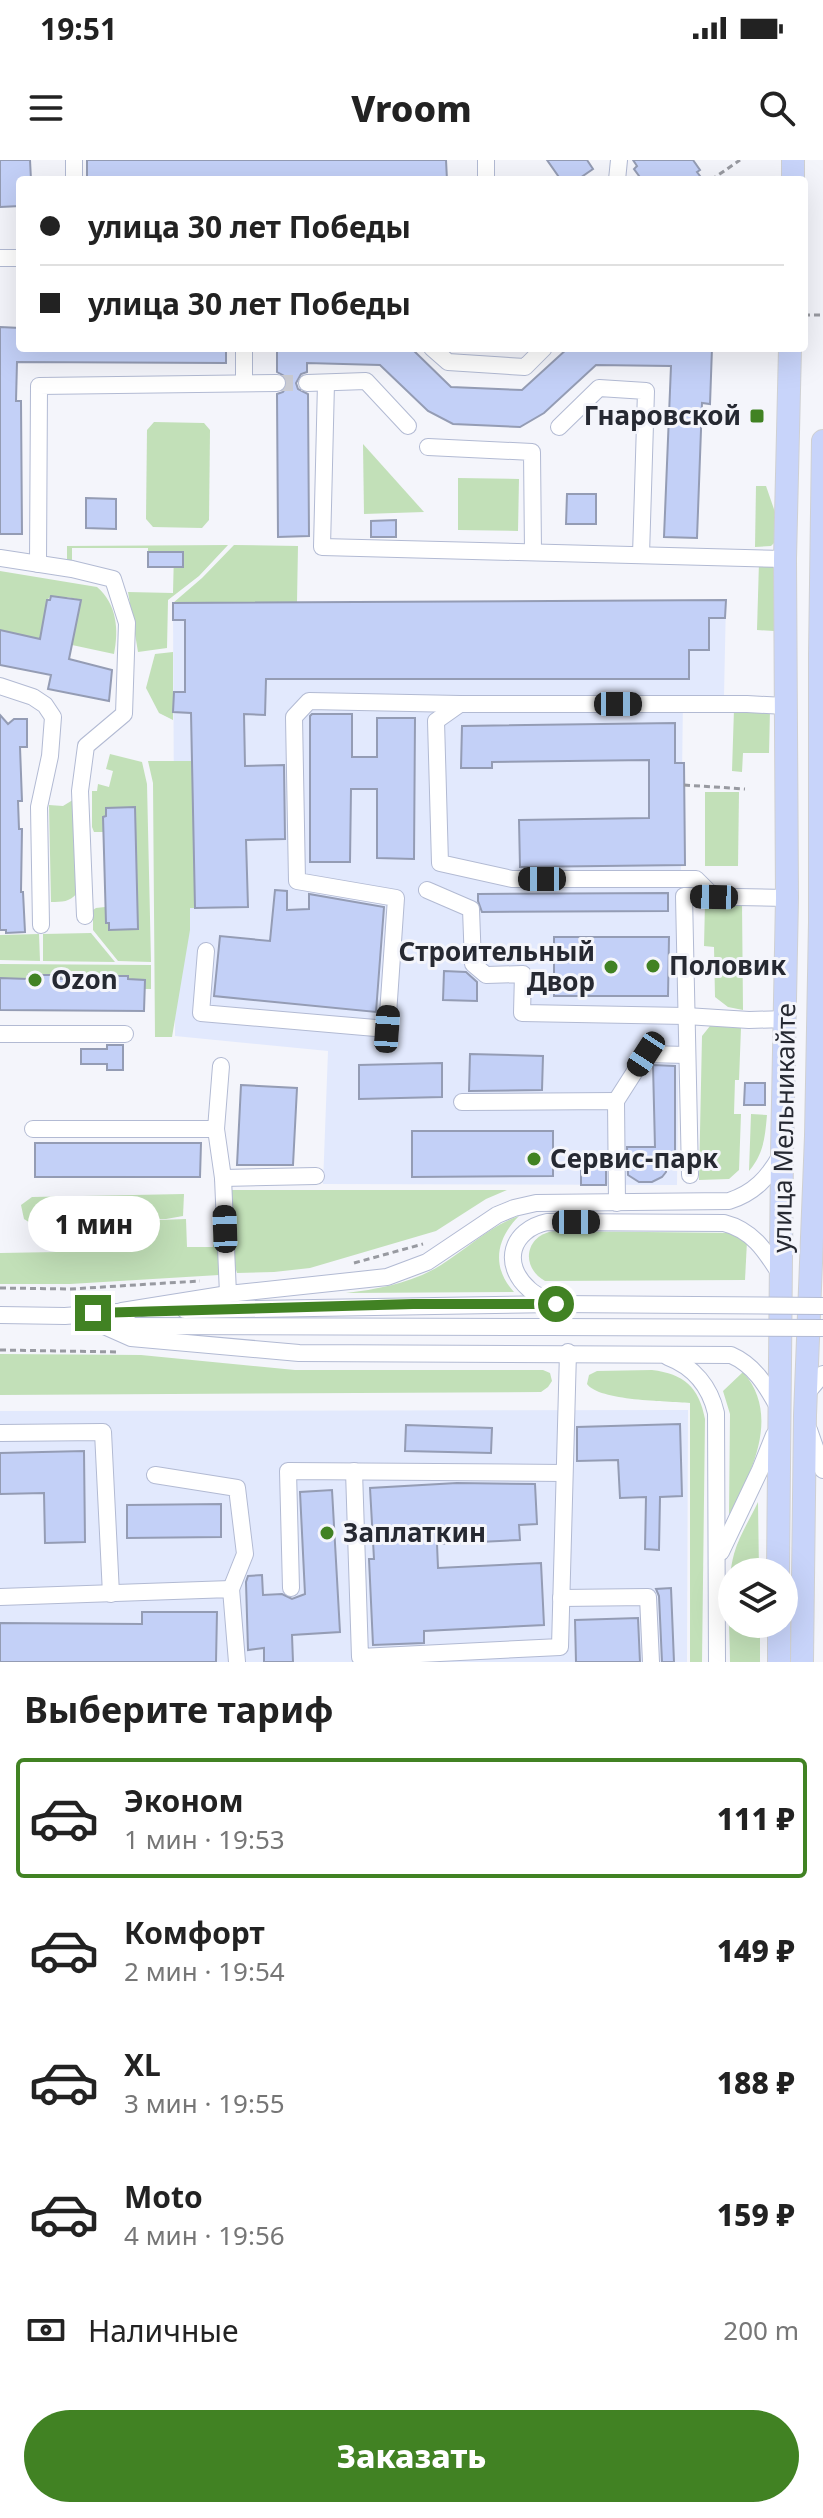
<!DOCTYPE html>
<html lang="ru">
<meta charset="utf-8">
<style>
body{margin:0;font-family:"Noto Sans",sans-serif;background:#f6f6f6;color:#222;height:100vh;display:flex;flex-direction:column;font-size:30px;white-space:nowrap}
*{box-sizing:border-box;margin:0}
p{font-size:26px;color:#767676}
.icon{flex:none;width:44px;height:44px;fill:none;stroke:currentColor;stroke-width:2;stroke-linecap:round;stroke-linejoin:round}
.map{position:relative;height:1502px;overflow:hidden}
.sheet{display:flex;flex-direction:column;background:#fff;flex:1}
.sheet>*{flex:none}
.banner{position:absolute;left:16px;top:16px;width:792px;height:176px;border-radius:8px;box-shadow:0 8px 32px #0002;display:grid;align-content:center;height:176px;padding:0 24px;background:#fff}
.fabs{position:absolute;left:718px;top:1398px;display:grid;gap:16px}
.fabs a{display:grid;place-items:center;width:80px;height:80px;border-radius:50%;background:#fff;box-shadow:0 8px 32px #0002;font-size:40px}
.end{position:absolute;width:36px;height:36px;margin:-18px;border:10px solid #418223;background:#fff;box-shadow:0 0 0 4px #fff}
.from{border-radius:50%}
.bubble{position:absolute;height:56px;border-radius:28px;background:#fff;box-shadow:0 8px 32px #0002;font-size:26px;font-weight:800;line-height:56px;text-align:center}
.car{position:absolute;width:24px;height:48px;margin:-24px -12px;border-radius:10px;box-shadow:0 0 6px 2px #0007;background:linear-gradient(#222 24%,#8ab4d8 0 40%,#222 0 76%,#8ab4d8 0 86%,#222 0)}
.banner b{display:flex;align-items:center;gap:28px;height:76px;font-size:30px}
.banner b+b{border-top:2px solid #e0e0e0}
.banner i{width:20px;height:20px;background:#222}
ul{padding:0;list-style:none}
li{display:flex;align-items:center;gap:24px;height:120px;margin:0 16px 12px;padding:0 8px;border:4px solid transparent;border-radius:8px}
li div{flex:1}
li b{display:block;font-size:30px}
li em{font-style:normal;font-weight:800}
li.active{border-color:#418223}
li>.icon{width:72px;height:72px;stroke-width:1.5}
h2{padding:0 24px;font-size:36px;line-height:96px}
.pay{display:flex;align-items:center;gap:20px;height:88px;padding:0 24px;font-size:30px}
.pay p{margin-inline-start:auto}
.button{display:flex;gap:16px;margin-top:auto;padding:16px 24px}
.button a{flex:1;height:92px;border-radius:48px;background:#418223;color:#fff;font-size:32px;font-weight:800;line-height:92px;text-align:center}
.status{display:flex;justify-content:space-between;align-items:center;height:56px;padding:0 40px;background:#fff;direction:ltr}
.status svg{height:22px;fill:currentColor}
header{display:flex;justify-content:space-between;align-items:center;height:104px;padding:0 24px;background:#fff;font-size:36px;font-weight:800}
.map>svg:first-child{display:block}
.built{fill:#e2e9fd}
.green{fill:#c2e0b8}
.building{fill:#c3d0f7;stroke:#949cb4;stroke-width:2}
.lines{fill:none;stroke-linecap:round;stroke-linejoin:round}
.minor-tunnel{stroke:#cbccd3;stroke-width:16;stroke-dasharray:16 8;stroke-linecap:butt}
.minor-casing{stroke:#b2bad3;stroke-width:18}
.major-casing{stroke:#cfd0d2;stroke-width:24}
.path{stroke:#989aa1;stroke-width:3;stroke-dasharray:6 4;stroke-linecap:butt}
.minor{stroke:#fff;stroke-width:16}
.major{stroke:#c8d4fa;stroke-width:22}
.minor-bridge-casing{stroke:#b2bad3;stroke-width:18;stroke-linecap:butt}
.minor-bridge{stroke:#fff;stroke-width:16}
.route{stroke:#418223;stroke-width:10}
.poi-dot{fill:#418223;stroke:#f4f5fb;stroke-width:3}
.labels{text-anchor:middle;stroke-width:6;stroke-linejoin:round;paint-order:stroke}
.poi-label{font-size:26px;font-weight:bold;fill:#262932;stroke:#f4f5fb;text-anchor:start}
.street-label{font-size:26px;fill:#262932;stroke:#f4f5fb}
</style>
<div class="status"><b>19:51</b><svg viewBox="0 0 49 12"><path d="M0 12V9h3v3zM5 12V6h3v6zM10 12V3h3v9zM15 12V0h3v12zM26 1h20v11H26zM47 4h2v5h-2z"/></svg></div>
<header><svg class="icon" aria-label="menu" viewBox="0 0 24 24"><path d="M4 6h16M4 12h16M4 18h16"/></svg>Vroom<svg class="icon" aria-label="search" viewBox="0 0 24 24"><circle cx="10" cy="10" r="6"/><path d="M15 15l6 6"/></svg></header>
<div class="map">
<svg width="823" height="1502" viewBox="0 0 823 1502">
<rect width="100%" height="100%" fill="#f4f5fb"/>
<g class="built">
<polygon points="726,440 724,536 683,537 677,1025 323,1024 328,891 175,876 173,443"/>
<polygon points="688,1250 687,1502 0,1502 0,1251"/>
</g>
<g class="green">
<polygon points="154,262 204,263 210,270 209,360 202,368 153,367 146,359 147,270"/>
<polygon points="363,284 424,352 364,354"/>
<polygon points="458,318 519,319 518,371 458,370"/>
<polygon points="756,326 766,326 777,358 776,381 771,386 755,387"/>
<polygon points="228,385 199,416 168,440 167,488 138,492 128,432 173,433 174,392 148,392 148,388 72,388 72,402 67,402 67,386"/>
<polygon points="234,385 298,386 297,442 173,443 202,418"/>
<polygon points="759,402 776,403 774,471 757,470"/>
<path d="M0,411L97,427C117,444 119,470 114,494L72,485L81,440L67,437L66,439L51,436L47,440L40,479L0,471Z"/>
<polygon points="173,492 173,560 159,553 146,528 155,494"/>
<polygon points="734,549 770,550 769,593 743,593 742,612 732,611"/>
<polygon points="110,594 142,602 147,624 151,802 118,801 93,770 93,750 96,748 105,747 106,762 109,763 110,770 138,769 135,648 107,648 104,672 94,672 92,667 92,631 97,631 98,624 109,627 113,611 106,609"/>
<polygon points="148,601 192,601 195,748 190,748 190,770 172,877 155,877 153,623"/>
<polygon points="705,632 739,632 738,706 705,706"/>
<path d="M76,638L77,733C70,742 62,742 51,742L49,645L63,646Z"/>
<polygon points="705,743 742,743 743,850 728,847 715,837 714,787 704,786"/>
<polygon points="91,773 115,802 43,801 43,774"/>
<polygon points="39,774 40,801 0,800 0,775"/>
<polygon points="0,804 151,805 151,829 145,829 144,820 128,819 127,816 95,816 94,819 0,818"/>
<polygon points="710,866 741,868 739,920 735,920 734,954 741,954 739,1010 729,1019 699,1020 702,876"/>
<path d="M751,954L767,955C765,977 764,993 749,1011Z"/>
<polygon points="230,1030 507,1030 486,1039 436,1071 310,1108 274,1112 237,1113 231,1093"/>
<polygon points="184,1034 183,1056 166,1059 32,1064 24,1059 21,1045 32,1037"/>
<path d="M519,1056C496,1079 491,1107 514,1132L346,1133C379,1129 412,1123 441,1105C467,1089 490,1066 519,1056Z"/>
<polygon points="186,1059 187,1087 213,1087 214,1061 219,1078 219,1115 70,1124 0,1124 0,1093 56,1092 56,1064"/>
<path d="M554,1071L736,1073L747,1081L745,1120L545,1121C520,1107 525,1075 554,1071Z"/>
<polygon points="0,1194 141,1195 295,1210 543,1210 550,1213 552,1221 548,1227 541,1232 0,1235"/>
<path d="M652,1210C684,1214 699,1227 705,1259L702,1502H690V1243C667,1241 599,1241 587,1224L589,1215L597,1211Z"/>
<path d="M743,1212C781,1255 752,1312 729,1355L730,1254L723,1231Z"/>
<path d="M758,1342L759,1412H732V1464H760V1502H730C730,1467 725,1428 734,1394C739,1376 750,1359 758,1342Z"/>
</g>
<g class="building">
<polygon points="0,0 30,0 31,20 20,20 20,46 0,47"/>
<polygon points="87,0 446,0 447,20 87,20"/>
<polygon points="547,0 587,0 593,9 577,20 561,20"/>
<polygon points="633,0 693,0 700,10 697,12 703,20 642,20 634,9 637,6"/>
<polygon points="0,167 20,168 20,188 226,188 226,203 17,202 16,241 21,241 22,374 0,374"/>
<polygon points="277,188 411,188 451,227 522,230 568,188 712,188 710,244 702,243 697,378 664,377 671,206 596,205 544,253 520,267 453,264 428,251 380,205 307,203 307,212 301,214 296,223 298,229 308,234 309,376 278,377 277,234 283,232 288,224 286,217 277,212"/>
<polygon points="567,334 596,334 596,364 566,364"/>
<polygon points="86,338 116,339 116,369 86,368"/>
<polygon points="396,360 396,377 371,377 371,361"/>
<rect x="148" y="392" width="35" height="15"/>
<polygon points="51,436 81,440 69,499 112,510 109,541 48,529 51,515 0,505 0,470 40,479 47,440 50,440"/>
<polygon points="726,440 725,458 709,458 709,490 689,490 689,519 266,519 265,555 244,554 245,606 284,605 285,679 246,680 248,747 195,748 191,553 173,552 174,532 185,532 185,460 173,460 173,443"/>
<polygon points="312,554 352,554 352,597 377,597 377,558 415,558 414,699 377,698 377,629 351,629 350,702 310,702 310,556"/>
<polygon points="0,555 8,564 14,559 27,559 27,587 20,587 22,641 18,641 19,669 22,669 21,732 23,732 25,772 6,773 6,770 0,770"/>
<polygon points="675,563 675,603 684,603 685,705 520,707 519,660 649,658 649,600 492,602 492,608 461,608 462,566"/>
<polygon points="135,647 138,769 109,770 109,763 106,763 103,657 106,656 106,648"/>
<polygon points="275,730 287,731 287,750 309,749 309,734 384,747 376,852 214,836 220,776 270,781"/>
<polygon points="668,733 668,751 482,752 478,741 478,734"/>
<polygon points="554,777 669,777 668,836 554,836"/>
<polygon points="444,811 466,812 477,822 477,841 443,840"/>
<polygon points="28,815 61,815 61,819 94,819 94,816 128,816 128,819 145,820 144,851 0,850 0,818 28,819"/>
<polygon points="107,885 123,885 123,910 107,910 107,904 81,904 81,889 107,889"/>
<polygon points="470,894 543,896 542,930 469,931"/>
<polygon points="442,903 442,937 359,939 359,905"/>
<polygon points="653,905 675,906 675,1004 666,1005 666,1012 662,1017 652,1022 639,1022 628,1015 627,987 655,987"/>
<polygon points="745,923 765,923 765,945 744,945"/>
<polygon points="241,925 297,928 293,1005 237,1005"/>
<polygon points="412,971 553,971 553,1016 412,1017"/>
<polygon points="35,983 201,983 200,1017 35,1017"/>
<rect x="581" y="1008" width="25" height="17"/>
<polygon points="680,1264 682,1336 660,1337 659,1390 645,1389 646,1337 620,1338 618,1300 577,1301 577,1267"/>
<polygon points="406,1265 492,1268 491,1293 405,1291"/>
<polygon points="84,1291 85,1382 45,1383 44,1333 0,1334 0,1293"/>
<polygon points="457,1323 535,1324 537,1364 519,1365 520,1380 437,1384 438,1408 541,1403 544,1465 424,1471 424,1483 373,1485 369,1399 374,1399 370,1328"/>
<polygon points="332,1330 340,1472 292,1475 293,1502 264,1502 264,1488 248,1490 246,1422 248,1416 262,1415 263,1435 282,1434 292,1439 305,1434 300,1332"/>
<polygon points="221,1344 221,1377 127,1378 127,1345"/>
<polygon points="671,1428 674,1502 662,1502 659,1436 656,1429"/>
<polygon points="142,1452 217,1452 216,1502 0,1502 0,1463 142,1464"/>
<polygon points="638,1458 640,1502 576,1502 575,1460"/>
</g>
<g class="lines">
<polyline class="minor-tunnel" points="277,223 307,223"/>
<defs>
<g id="minor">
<polyline points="486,0 486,20"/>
<polyline points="74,20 74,0"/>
<polyline points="617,20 619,0"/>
<polyline points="0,98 20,98"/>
<polyline points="432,188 448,202 525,207 544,188"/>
<polyline points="244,223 244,188"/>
<polyline points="307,223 366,221 408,266"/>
<polyline points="326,223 322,387 785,399"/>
<polyline points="559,267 599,228 646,231 641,395"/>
<polyline points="428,287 532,292 533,392"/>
<polyline points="0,398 72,409 113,419 127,463 124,554 86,586 80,631 85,756"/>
<polyline points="38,404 39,226 277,223"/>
<polyline points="0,526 33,537 45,545 53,557 50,596 39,647 41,765"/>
<polyline points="427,730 471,749 473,804 486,815 523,814 522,853 686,856 749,860 786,859"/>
<polyline points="714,737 696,719 512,719 440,703 436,561 460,544 747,544 785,546"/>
<polyline points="206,791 201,853 387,869 396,738 297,721 294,557 309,541 460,544"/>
<polyline points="0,874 125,874"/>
<polyline points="616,941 646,894 687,895"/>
<polyline points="462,942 616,941 617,1043"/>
<polyline points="33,969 216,969 223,1018 228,1134"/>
<polyline points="216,969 221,906"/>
<polyline points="690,1015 684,736 787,738"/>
<polyline points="223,1018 316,1016"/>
<path d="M551,1142C543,1138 535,1135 529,1129C501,1104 511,1070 547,1062L724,1063C752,1070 765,1090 780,1114"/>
<polyline points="185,1150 556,1144"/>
<path d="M122,1151L228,1134L387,1117L427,1102L497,1055L514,1048L536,1043L729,1041C754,1033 768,1018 781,995"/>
<polyline points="0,1155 65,1156 130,1151"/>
<path d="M104,1166L131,1178L299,1193L731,1195C754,1205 766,1225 778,1247"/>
<polyline points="109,1166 548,1167"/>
<path d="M668,1197C694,1207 710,1227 716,1253L717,1502"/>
<polyline points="806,1234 823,1214"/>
<polyline points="809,1270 823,1310"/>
<polyline points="0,1273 103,1272 111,1434"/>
<polyline points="354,1311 360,1497 560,1487 568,1192"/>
<polyline points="155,1315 237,1328 245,1394 231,1429"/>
<polyline points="721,1392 760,1310 774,1275"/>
<polyline points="291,1428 288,1311 564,1313"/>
<polyline points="0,1437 231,1429 237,1502"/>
<polyline points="561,1438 648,1437 651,1502"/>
</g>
<g id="major">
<polyline points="793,20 793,0"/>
<polyline points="778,1412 782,993 787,738 785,399 790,188"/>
<polyline points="779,1464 779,1502"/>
<polyline points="802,1502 805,1255 816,976 820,762 820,495 823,281"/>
</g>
</defs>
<use href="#minor" class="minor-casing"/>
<use href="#major" class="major-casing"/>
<g class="path">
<polyline points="711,20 740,0"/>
<polyline points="804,155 823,155"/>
<polyline points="684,625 745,629"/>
<polyline points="354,1103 423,1084"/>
<polyline points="0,1128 70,1129 200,1121"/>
<polyline points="0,1190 119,1192"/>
</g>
<use href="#minor" class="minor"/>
<use href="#major" class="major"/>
<defs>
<g id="minor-bridge">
<polyline points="556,1144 823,1146"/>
<polyline points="548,1167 823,1168"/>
</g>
</defs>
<use href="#minor-bridge" class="minor-bridge-casing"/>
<use href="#minor-bridge" class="minor-bridge"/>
</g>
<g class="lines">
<polyline class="route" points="93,1153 413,1144 556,1144"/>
</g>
<g class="poi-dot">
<rect x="749" y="248" width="16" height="16" rx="4"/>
<circle cx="653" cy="806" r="8"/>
<circle cx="611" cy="807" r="8"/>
<circle cx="35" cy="820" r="8"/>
<circle cx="534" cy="999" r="8"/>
<circle cx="327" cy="1373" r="8"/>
</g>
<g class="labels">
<g class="poi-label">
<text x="741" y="265" text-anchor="end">Гнаровской</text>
<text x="595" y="801" text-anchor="end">Строительный<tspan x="595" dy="30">Двор</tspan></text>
<text x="669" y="815">Половик</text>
<text x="51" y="829">Ozon</text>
<text x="550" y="1008">Сервис-парк</text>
<text x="343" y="1382">Заплаткин</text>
</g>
<g class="street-label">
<text transform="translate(784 968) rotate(-89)" y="9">улица Мельникайте</text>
</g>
</g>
</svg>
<div class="fabs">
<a><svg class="icon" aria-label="layers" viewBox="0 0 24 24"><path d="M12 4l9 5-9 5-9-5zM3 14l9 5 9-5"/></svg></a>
</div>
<i class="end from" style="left:556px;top:1144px"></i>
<i class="end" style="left:93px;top:1153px"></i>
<div class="bubble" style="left:28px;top:1036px;width:132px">1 мин</div>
<i class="car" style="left:618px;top:544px;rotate:90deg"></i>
<i class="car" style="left:542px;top:719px;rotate:270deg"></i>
<i class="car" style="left:714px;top:737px;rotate:271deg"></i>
<i class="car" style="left:387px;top:869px;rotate:4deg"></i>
<i class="car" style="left:646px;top:894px;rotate:213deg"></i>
<i class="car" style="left:576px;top:1062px;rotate:90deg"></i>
<i class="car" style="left:225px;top:1069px;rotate:358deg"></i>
<div class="banner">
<b><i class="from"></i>улица 30 лет Победы</b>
<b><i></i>улица 30 лет Победы</b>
</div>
</div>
<section class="sheet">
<h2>Выберите тариф</h2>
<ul>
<li class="active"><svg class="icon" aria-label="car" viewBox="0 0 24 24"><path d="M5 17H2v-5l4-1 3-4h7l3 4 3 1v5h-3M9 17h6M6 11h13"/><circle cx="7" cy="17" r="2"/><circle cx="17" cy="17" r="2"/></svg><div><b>Эконом</b><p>1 мин · 19:53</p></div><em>111 ₽</em></li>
<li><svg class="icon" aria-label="car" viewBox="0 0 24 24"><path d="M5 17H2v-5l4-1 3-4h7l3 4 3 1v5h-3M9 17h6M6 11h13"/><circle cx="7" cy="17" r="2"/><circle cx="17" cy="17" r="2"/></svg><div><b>Комфорт</b><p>2 мин · 19:54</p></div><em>149 ₽</em></li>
<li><svg class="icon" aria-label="car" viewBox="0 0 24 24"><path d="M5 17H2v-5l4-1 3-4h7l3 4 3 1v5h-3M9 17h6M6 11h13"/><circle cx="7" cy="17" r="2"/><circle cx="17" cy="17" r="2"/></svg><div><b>XL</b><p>3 мин · 19:55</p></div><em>188 ₽</em></li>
<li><svg class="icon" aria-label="car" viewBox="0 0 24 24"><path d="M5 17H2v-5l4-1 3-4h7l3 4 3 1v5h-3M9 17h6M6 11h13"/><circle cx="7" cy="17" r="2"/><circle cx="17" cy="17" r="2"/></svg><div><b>Moto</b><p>4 мин · 19:56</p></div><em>159 ₽</em></li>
</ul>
<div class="pay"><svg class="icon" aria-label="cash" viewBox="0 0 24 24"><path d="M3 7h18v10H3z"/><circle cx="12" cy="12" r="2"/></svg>Наличные<p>200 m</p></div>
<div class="button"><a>Заказать</a></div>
</section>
